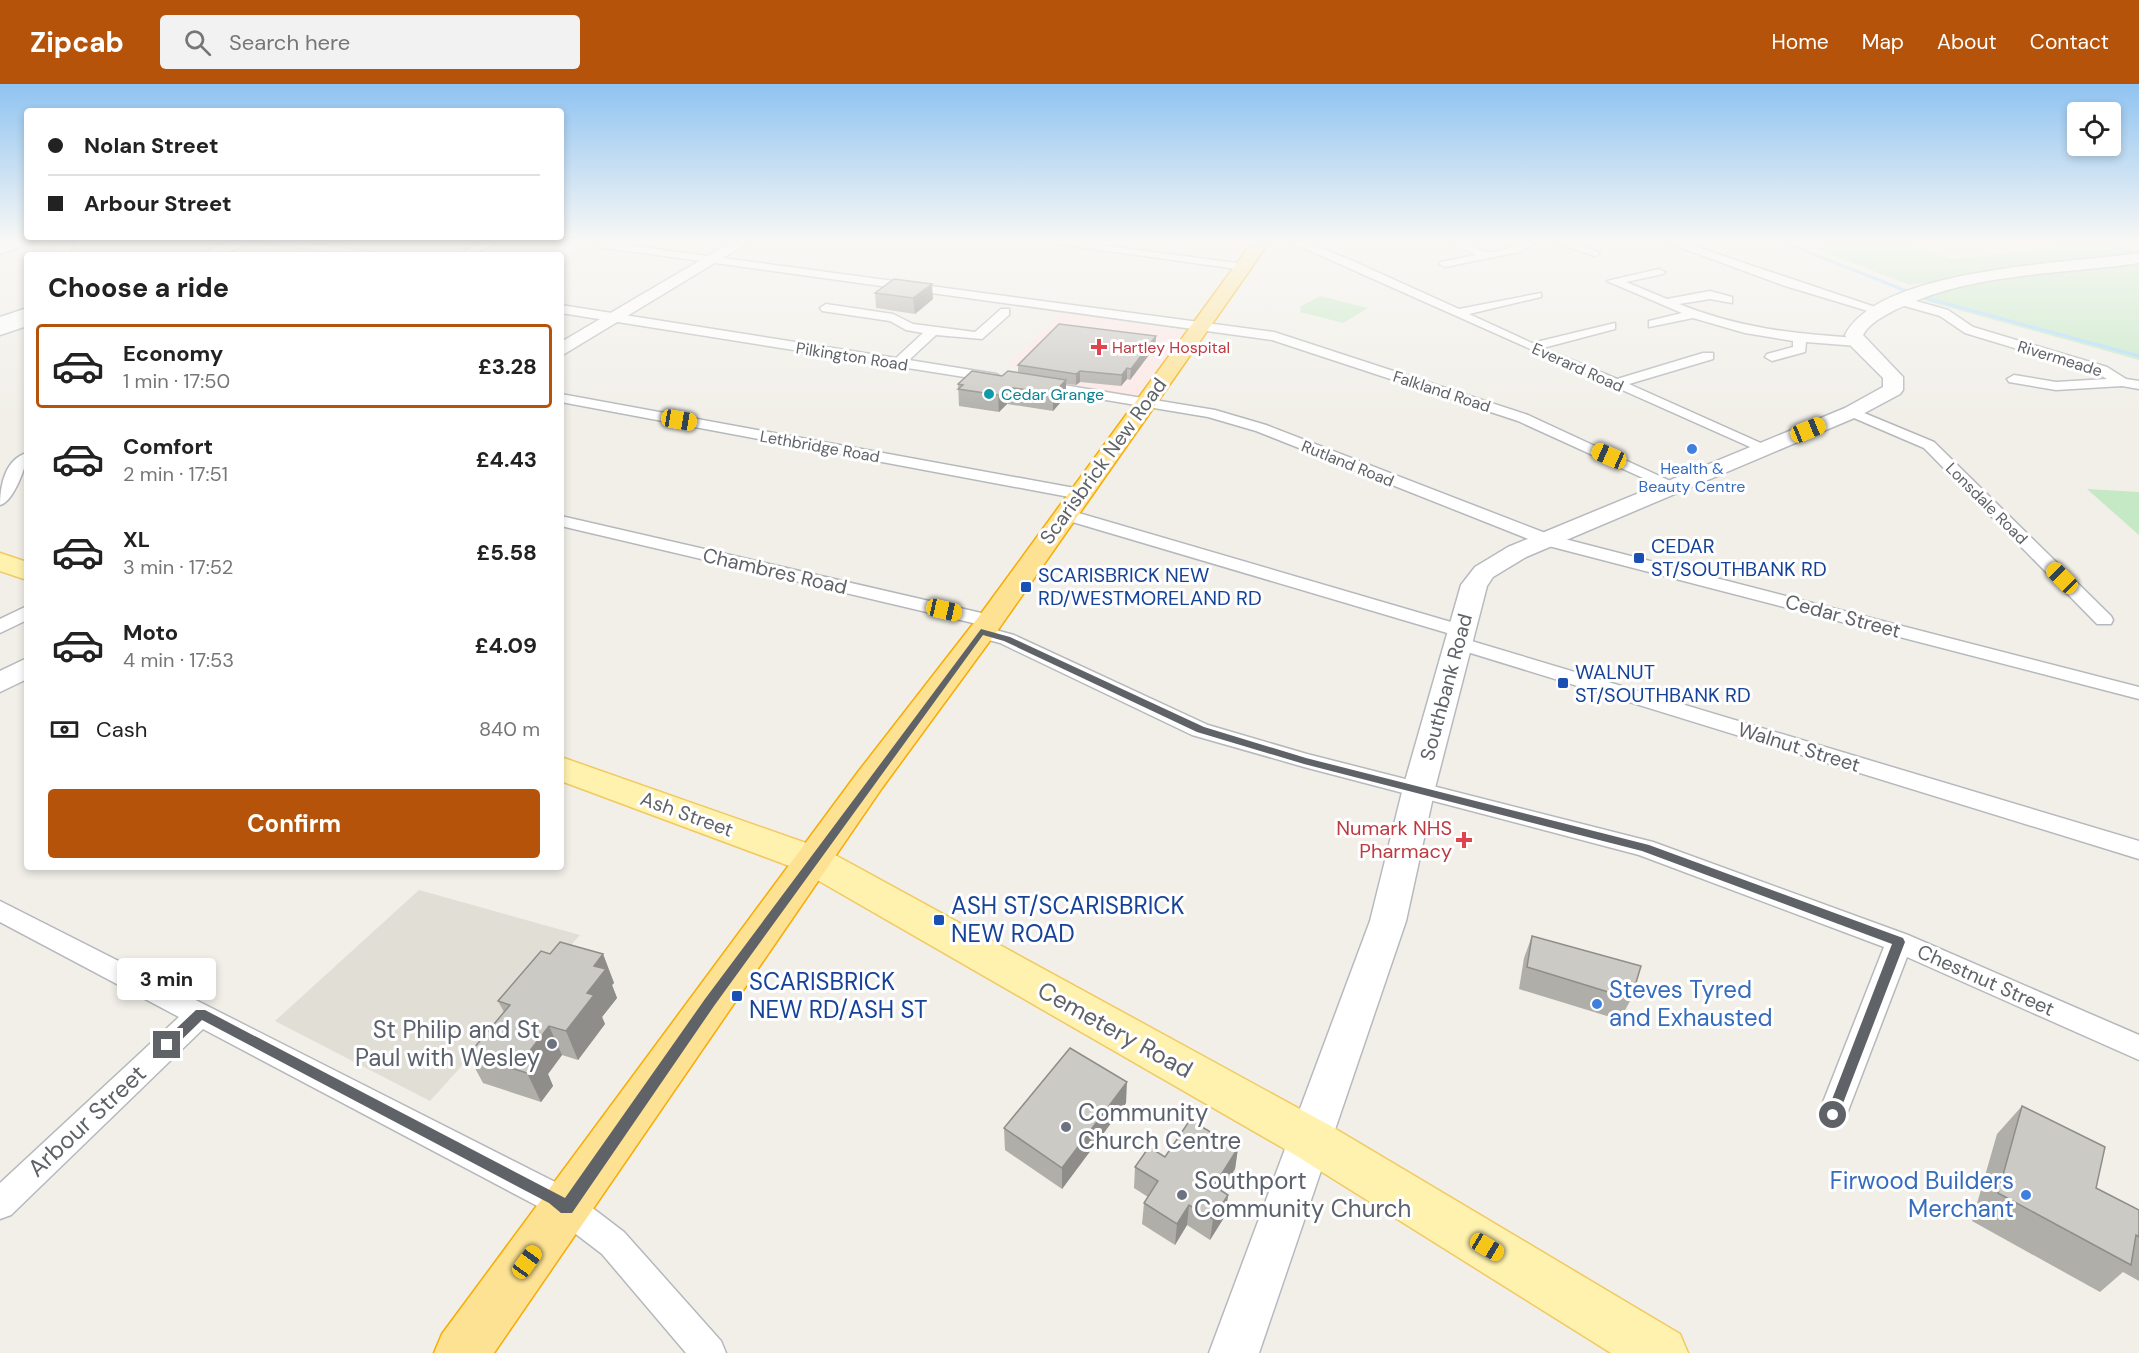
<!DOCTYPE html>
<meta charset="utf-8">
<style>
body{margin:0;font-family:"DM Sans",sans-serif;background:#f2f2f2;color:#222;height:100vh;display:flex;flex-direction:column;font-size:22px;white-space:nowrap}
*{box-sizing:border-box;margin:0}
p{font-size:20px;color:#767676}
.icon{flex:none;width:33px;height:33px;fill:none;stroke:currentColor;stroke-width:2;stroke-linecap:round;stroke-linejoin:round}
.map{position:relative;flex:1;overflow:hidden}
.panel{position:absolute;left:24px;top:168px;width:540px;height:618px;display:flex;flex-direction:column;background:#fff;border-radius:6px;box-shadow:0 3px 9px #0003}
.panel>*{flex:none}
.hud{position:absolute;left:24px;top:24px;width:540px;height:132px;border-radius:6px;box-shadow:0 3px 9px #0003;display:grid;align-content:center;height:132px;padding:0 24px;background:#fff}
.buttons{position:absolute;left:2067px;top:18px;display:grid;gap:12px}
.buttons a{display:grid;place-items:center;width:54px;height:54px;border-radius:6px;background:#fff;box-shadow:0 3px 9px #0003;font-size:30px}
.end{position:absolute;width:27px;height:27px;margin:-14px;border:8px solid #5f6368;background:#fff;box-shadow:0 0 0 3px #fff}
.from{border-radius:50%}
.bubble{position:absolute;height:42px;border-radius:6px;background:#fff;box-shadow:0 3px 9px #0003;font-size:20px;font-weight:700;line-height:42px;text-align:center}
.car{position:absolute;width:18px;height:36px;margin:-18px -9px;border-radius:8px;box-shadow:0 0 4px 2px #0007;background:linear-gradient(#f5c518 24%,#345 0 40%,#f5c518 0 76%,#345 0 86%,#f5c518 0)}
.hud b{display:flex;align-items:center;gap:21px;height:57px;font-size:22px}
.hud b+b{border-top:2px solid #e0e0e0}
.hud i{width:15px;height:15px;background:#222}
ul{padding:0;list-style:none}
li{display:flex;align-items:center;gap:18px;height:84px;margin:0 12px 9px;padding:0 12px;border:3px solid transparent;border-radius:6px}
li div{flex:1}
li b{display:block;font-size:22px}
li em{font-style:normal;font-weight:700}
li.selected{border-color:#b45309}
li>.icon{width:54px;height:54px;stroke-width:1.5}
h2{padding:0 24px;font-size:27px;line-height:72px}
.pay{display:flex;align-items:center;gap:15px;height:66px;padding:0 24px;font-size:22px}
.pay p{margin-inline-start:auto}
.primary-button{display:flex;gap:12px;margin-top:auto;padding:12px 24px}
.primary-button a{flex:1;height:69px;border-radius:6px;background:#b45309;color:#fff;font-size:24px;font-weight:700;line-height:69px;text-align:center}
header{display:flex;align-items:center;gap:36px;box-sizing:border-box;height:84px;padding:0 30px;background:#b45309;color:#fff}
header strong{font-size:28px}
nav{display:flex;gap:33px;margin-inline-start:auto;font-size:21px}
.search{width:420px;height:54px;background:#f2f2f2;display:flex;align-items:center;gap:15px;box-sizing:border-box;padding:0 21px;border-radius:6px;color:#767676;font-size:22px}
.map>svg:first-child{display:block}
.education{fill:#e1ded6}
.medical{fill:#fce8e6}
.green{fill:#c5e8c5}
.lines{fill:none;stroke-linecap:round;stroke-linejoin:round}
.stream{stroke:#aadaff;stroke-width:3}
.street-casing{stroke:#b5b8bc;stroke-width:3}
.secondary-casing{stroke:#b6babf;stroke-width:3}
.primary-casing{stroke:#f2c960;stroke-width:3}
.highway-casing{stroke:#f9ab00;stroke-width:3}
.street{fill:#fff;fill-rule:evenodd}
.secondary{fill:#fff;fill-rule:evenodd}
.primary{fill:#fff2af;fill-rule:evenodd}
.highway{fill:#fde293;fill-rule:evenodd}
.wall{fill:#afaea9}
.shaded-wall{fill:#8f8d8a}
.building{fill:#cccac5;stroke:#8f8d8a;stroke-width:1.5}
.route{fill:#5f6368}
.health-dot{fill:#e0444e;stroke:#fff;stroke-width:2}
.culture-dot{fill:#0f9aa8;stroke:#fff;stroke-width:2}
.shop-dot{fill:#3f7fe0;stroke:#fff;stroke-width:2}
.transit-dot{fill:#1a4fb4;stroke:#fff;stroke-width:2}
.worship-dot{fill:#6b7280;stroke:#fff;stroke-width:2}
.labels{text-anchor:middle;stroke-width:6;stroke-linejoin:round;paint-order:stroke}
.far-health-label{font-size:16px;fill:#be3a42;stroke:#fff;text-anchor:start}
.far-street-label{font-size:16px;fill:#5f6368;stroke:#fff}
.far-culture-label{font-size:16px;fill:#0d838f;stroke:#fff;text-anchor:start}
.far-shop-label{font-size:16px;fill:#366cbe;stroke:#fff}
.street-label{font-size:20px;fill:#5f6368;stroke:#fff}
.transit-label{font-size:20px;fill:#164399;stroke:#fff;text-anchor:start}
.health-label{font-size:20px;fill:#be3a42;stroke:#fff;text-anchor:end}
.near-transit-label{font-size:24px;fill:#164399;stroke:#fff;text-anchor:start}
.near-shop-label{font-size:24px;fill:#366cbe;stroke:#fff;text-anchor:start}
.near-worship-label{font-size:24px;fill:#5b616d;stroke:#fff;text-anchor:start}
.near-street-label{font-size:24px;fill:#5f6368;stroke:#fff}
</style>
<header>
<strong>Zipcab</strong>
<div class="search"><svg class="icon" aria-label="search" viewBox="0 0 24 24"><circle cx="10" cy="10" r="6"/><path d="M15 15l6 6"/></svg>Search here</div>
<nav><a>Home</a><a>Map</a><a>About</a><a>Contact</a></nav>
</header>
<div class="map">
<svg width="2139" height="1269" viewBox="0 0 2139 1269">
<rect width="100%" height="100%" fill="#f1efe8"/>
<polygon class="education" points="419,806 580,851 430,1017 275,937"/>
<polygon class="medical" points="1059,229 1186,245 1136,312 1013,294 1023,283 1007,281"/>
<g class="green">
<polygon points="1852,157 1903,157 1952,175 2055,164 2045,157 2110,157 2139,169 1909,201 1812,163"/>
<polygon points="2139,176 2139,276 1908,212 1927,205"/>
<polygon points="1320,212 1368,224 1343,239 1300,228 1301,222"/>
<polygon points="2087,405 2139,408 2139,451"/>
</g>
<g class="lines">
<polyline class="stream" points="1780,157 1922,213 2139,272"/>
<defs>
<g id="street">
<polygon points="19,157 36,157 0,170 0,163"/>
<polygon points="260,157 292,157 371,168 376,171 347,171"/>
<polygon points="484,157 498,157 472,171 458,171"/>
<polygon points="1037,157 1070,157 1244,180 1250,183 1244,186"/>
<polygon points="1288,157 1303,157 1353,177 1459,225 1541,209 1541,213 1469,230 1532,259 1615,239 1615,245 1543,264 1617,295 1703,269 1713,269 1713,275 1629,300 1772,364 1769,367 1759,367"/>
<path d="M1448,157C1467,157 1475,167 1489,168C1504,169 1521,157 1539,157L1519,168L1445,183L1439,180L1441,178L1476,171Z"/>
<polygon points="1551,157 1568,157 1600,169 1595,172"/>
<polygon points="1663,157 1679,157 1887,227 1881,231 1782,201"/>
<polygon points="603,158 1274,248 1528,331 1681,402 1679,405 1667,405 1518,337 1272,256 599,163 599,159"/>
<path d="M1659,185L1665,188L1663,190L1626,198L1667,215L1710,207L1732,213V219L1710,215L1679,220C1739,244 1793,250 1857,254L1863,258L1857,262L1806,258L1805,268L1772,277L1765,273L1767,270L1793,263V257L1745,249L1693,234L1649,243V237L1682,229L1607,197Z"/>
<polygon points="1898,212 1948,226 1973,243 2107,283 2126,295 2139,297 2139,305 2122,302 2056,306 2009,298 2007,295 2014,291 2056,298 2107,295 2097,289 1965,249 1940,232 1894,219 1894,213"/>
<polygon points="826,220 893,230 913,240 975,248 1001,225 1009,225 1009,231 982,255 936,251 909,276 996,290 1003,294 996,298 561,229 561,221 896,274 923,249 906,246 890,237 822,227 820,224"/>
<polygon points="27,224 27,232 0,241 0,233"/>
<polygon points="1039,297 1215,326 1266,341 1553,452 2139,603 2139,615 1541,460 1256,347 1208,333 1034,304 1034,298"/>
<polygon points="561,310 1080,405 1088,410 1080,415 561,318"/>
<polygon points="1852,324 1934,358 2111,532 2113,536 2111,540 2097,540 1924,364 1847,331 1845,328"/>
<path d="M27,369C27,382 13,418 0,421C0,402 5,375 27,369Z"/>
<polygon points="1065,425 1468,543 1471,547 1468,551 1454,551 1059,434 1057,430"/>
<polygon points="561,432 990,531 999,537 990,543 561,442"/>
<polygon points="27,522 27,536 0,549 0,535"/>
<polygon points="981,542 1014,551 1208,641 1307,670 1653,758 1908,851 2139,951 2139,976 1907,873 1843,1040 1833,1044 1823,1040 1818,1031 1884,863 1639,771 1304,683 1192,651 1000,559 974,552 971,548"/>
<polygon points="1458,553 2139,757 2139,775 1451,563 1448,559 1451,555"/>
<polygon points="0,817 565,1103 624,1148 721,1257 726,1269 686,1269 602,1170 543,1125 203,945 11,1131 0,1135 0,1099 179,933 0,838"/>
</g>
<g id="secondary">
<polygon points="59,157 74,157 69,171 53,171"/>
<polygon points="230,157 252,157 222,171 200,171"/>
<polygon points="733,157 751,157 561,272 561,258"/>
<path d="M2139,169V179C2057,191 1971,188 1895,226C1884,232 1869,239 1863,251L1903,293V306L1900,310L1859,332L1526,473L1493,493L1487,502L1435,704L1406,837L1259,1269H1209L1370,837L1403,704L1461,501L1475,483L1508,463L1845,324L1883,303V294L1851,262L1845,251C1880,183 2070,180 2139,169Z"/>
<polygon points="27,231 27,242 0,251 0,240"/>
<polygon points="27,574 27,595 0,608 0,587"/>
</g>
<g id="primary">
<polygon points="0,469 27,478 27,496 0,487"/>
<polygon points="561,673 826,766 1329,1041 1680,1250 1688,1269 1611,1269 1295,1071 800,786 561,697"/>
</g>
<polygon id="highway" points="1253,157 1270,157 1000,543 882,704 494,1269 434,1269 442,1250 858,688 980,531"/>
</defs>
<use href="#street" class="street-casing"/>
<use href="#secondary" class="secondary-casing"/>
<use href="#primary" class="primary-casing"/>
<use href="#highway" class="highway-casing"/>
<use href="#street" class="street"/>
<use href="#secondary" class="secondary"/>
<use href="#primary" class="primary"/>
<use href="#highway" class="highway"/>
</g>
<g class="wall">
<polygon points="875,209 933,215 915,230 876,224"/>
<polygon points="1156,252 1155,263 1130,296 1127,295 1121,302 1080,298 1076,301 1066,300 1066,312 1053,327 1007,320 999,328 959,322 958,300 1018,288 1018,281"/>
<polygon points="1532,852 1631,915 1620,936 1519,905 1524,874"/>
<polygon points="603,870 614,899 612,901 617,914 602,933 605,940 578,976 562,971 548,990 553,1002 541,1018 483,999 468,971 504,928 498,917"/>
<polygon points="1126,1019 1062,1105 1005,1066 1004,1044"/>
<polygon points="2022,1022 2096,1104 2139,1126 2139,1197 2123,1188 2100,1208 1972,1137 1997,1050"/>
<polygon points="1238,1064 1235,1085 1221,1107 1228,1111 1225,1132 1210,1156 1187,1141 1175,1161 1142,1140 1144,1119 1148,1113 1134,1104 1135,1083 1165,1073"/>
</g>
<g class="shaded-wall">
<polygon points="932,200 933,215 915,230 913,214"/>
<polygon points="1156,252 1155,263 1130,296 1131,285"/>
<polygon points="1127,284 1127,295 1121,302 1122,291"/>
<polygon points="1080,287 1080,298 1076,301 1076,290"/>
<polygon points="1066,296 1066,312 1053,327 1053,310"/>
<polygon points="1007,303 1007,320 999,328 998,311"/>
<polygon points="603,870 614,899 612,901 617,914 602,933 605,940 578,976 566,947 587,909 594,882"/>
<polygon points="549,942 562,971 548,990 553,1002 541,1018 527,989 528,969"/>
<polygon points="1127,998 1126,1019 1062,1105 1062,1084"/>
<polygon points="1238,1064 1235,1085 1211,1123 1214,1102"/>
<polygon points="1228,1111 1225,1132 1210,1156 1213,1135"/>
<polygon points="1189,1121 1187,1141 1175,1161 1177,1140"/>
</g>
<g class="building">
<polygon points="894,195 932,200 913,214 875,209"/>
<polygon points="1059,240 1156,252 1131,285 1127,284 1122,291 1080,287 1076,290 1018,281"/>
<polygon points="972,287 1002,292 1008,287 1066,296 1053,310 1007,303 998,311 958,305 963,301 958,300"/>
<polygon points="1532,852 1641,882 1631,915 1527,883"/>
<polygon points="560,858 603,870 594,882 606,885 587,909 594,911 566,947 549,942 528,969 540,973 527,989 468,971 510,921 498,917 541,867 550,870"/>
<polygon points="1070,964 1127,998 1062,1084 1004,1044"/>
<polygon points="2022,1022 2105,1063 2096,1104 2139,1126 2139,1153 2136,1151 2131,1181 1998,1109"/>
<polygon points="1190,1036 1238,1064 1214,1102 1228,1111 1213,1135 1189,1121 1177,1140 1144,1119 1158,1097 1135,1083 1149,1063 1165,1073"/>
</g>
<linearGradient id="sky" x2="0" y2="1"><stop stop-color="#8fc3f1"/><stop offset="0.47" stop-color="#f9f8f5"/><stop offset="1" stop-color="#f9f8f5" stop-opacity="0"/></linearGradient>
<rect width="2139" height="335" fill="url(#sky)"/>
<polygon class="route" points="981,545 1010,553 1204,643 1306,674 1649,761 1903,854 1905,858 1837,1035 1828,1035 1826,1031 1892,860 1642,767 1304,680 1197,648 1004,557 983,551 714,922 572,1129 561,1129 549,1119 202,936 172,965 163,965 163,957 196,926 205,926 565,1114 705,915"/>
<g class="health-dot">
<path d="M1096 254h6v6h6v6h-6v6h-6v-6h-6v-6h6z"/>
<path d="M1461 747h6v6h6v6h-6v6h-6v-6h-6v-6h6z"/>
</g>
<circle class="culture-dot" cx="989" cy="310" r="6"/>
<g class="shop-dot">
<circle cx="1692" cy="365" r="6"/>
<circle cx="1597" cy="920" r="6"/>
<circle cx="2026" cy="1111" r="6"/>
</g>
<g class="transit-dot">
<rect x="1633" y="468" width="12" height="12" rx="3"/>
<rect x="1020" y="497" width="12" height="12" rx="3"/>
<rect x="1557" y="593" width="12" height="12" rx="3"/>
<rect x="933" y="830" width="12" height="12" rx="3"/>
<rect x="731" y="906" width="12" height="12" rx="3"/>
</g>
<g class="worship-dot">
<circle cx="552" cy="960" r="6"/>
<circle cx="1066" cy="1043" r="6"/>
<circle cx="1182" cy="1111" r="6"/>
</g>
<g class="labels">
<g class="far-health-label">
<text x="1112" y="269">Hartley Hospital</text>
</g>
<g class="far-street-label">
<text transform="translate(852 272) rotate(9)" y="6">Pilkington Road</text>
<text transform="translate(2060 274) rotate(17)" y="6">Rivermeade</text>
<text transform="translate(1578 283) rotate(24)" y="6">Everard Road</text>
<text transform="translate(1442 307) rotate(18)" y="6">Falkland Road</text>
<text transform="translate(820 362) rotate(10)" y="6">Lethbridge Road</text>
<text transform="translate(1348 379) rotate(22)" y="6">Rutland Road</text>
<text transform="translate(1987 419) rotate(45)" y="6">Lonsdale Road</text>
</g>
<g class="far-culture-label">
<text x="1001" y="316">Cedar Grange</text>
</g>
<g class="far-shop-label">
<text x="1692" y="390">Health &amp;<tspan x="1692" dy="18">Beauty Centre</tspan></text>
</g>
<g class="street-label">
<text transform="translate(1103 377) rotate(-54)" y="7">Scarisbrick New Road</text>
<text transform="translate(775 487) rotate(13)" y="7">Chambres Road</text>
<text transform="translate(1843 532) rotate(15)" y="7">Cedar Street</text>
<text transform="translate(1446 603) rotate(-75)" y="7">Southbank Road</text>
<text transform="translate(1799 663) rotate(17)" y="7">Walnut Street</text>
<text transform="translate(687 730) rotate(20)" y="7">Ash Street</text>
<text transform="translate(1986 896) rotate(24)" y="7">Chestnut Street</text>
</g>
<g class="transit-label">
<text x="1651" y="469">CEDAR<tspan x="1651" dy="23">ST/SOUTHBANK RD</tspan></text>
<text x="1038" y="498">SCARISBRICK NEW<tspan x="1038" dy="23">RD/WESTMORELAND RD</tspan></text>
<text x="1575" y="595">WALNUT<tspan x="1575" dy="23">ST/SOUTHBANK RD</tspan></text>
</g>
<g class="health-label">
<text x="1452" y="751">Numark NHS<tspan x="1452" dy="23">Pharmacy</tspan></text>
</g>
<g class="near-transit-label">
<text x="951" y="830">ASH ST/SCARISBRICK<tspan x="951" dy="28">NEW ROAD</tspan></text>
<text x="749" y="906">SCARISBRICK<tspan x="749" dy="28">NEW RD/ASH ST</tspan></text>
</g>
<g class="near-shop-label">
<text x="1609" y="914">Steves Tyred<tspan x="1609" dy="28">and Exhausted</tspan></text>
<text x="2014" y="1105" text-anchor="end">Firwood Builders<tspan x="2014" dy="28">Merchant</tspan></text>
</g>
<g class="near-worship-label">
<text x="540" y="954" text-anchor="end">St Philip and St<tspan x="540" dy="28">Paul with Wesley</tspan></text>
<text x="1078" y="1037">Community<tspan x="1078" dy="28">Church Centre</tspan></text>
<text x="1194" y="1105">Southport<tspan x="1194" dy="28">Community Church</tspan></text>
</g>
<g class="near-street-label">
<text transform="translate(1115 946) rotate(29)" y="8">Cemetery Road</text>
<text transform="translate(87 1037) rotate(-43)" y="8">Arbour Street</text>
</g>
</g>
</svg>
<div class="buttons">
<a><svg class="icon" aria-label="locate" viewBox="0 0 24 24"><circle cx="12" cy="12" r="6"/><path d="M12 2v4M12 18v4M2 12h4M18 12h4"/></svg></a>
</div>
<i class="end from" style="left:1833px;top:1031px"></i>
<i class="end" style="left:167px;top:961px"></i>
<div class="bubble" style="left:117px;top:874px;width:99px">3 min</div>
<i class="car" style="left:679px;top:336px;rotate:100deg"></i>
<i class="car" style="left:1808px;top:346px;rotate:68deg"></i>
<i class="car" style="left:1609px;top:372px;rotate:294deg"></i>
<i class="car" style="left:2062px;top:494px;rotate:315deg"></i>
<i class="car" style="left:944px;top:526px;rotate:103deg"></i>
<i class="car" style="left:1487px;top:1163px;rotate:121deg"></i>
<i class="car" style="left:527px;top:1178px;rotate:36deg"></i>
<div class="hud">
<b><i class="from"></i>Nolan Street</b>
<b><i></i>Arbour Street</b>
</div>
<section class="panel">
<h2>Choose a ride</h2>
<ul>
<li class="selected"><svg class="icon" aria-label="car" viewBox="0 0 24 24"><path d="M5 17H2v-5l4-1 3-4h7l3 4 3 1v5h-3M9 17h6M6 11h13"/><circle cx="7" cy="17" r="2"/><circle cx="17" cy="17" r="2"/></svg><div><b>Economy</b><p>1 min · 17:50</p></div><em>£3.28</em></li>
<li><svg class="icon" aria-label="car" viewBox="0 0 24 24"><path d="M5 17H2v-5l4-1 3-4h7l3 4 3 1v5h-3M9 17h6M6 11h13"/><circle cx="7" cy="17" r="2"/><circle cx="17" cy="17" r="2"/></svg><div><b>Comfort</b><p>2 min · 17:51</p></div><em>£4.43</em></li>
<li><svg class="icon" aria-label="car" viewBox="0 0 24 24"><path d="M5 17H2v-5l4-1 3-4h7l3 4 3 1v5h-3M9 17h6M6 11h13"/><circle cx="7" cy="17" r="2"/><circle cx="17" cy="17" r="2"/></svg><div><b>XL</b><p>3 min · 17:52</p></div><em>£5.58</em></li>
<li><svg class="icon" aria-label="car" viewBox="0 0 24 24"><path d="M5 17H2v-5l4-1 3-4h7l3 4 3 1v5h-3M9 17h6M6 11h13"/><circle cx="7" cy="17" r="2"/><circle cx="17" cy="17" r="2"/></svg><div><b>Moto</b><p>4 min · 17:53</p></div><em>£4.09</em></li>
</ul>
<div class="pay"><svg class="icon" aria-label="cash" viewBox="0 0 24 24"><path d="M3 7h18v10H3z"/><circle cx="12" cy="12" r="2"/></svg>Cash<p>840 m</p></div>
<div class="primary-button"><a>Confirm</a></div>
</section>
</div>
